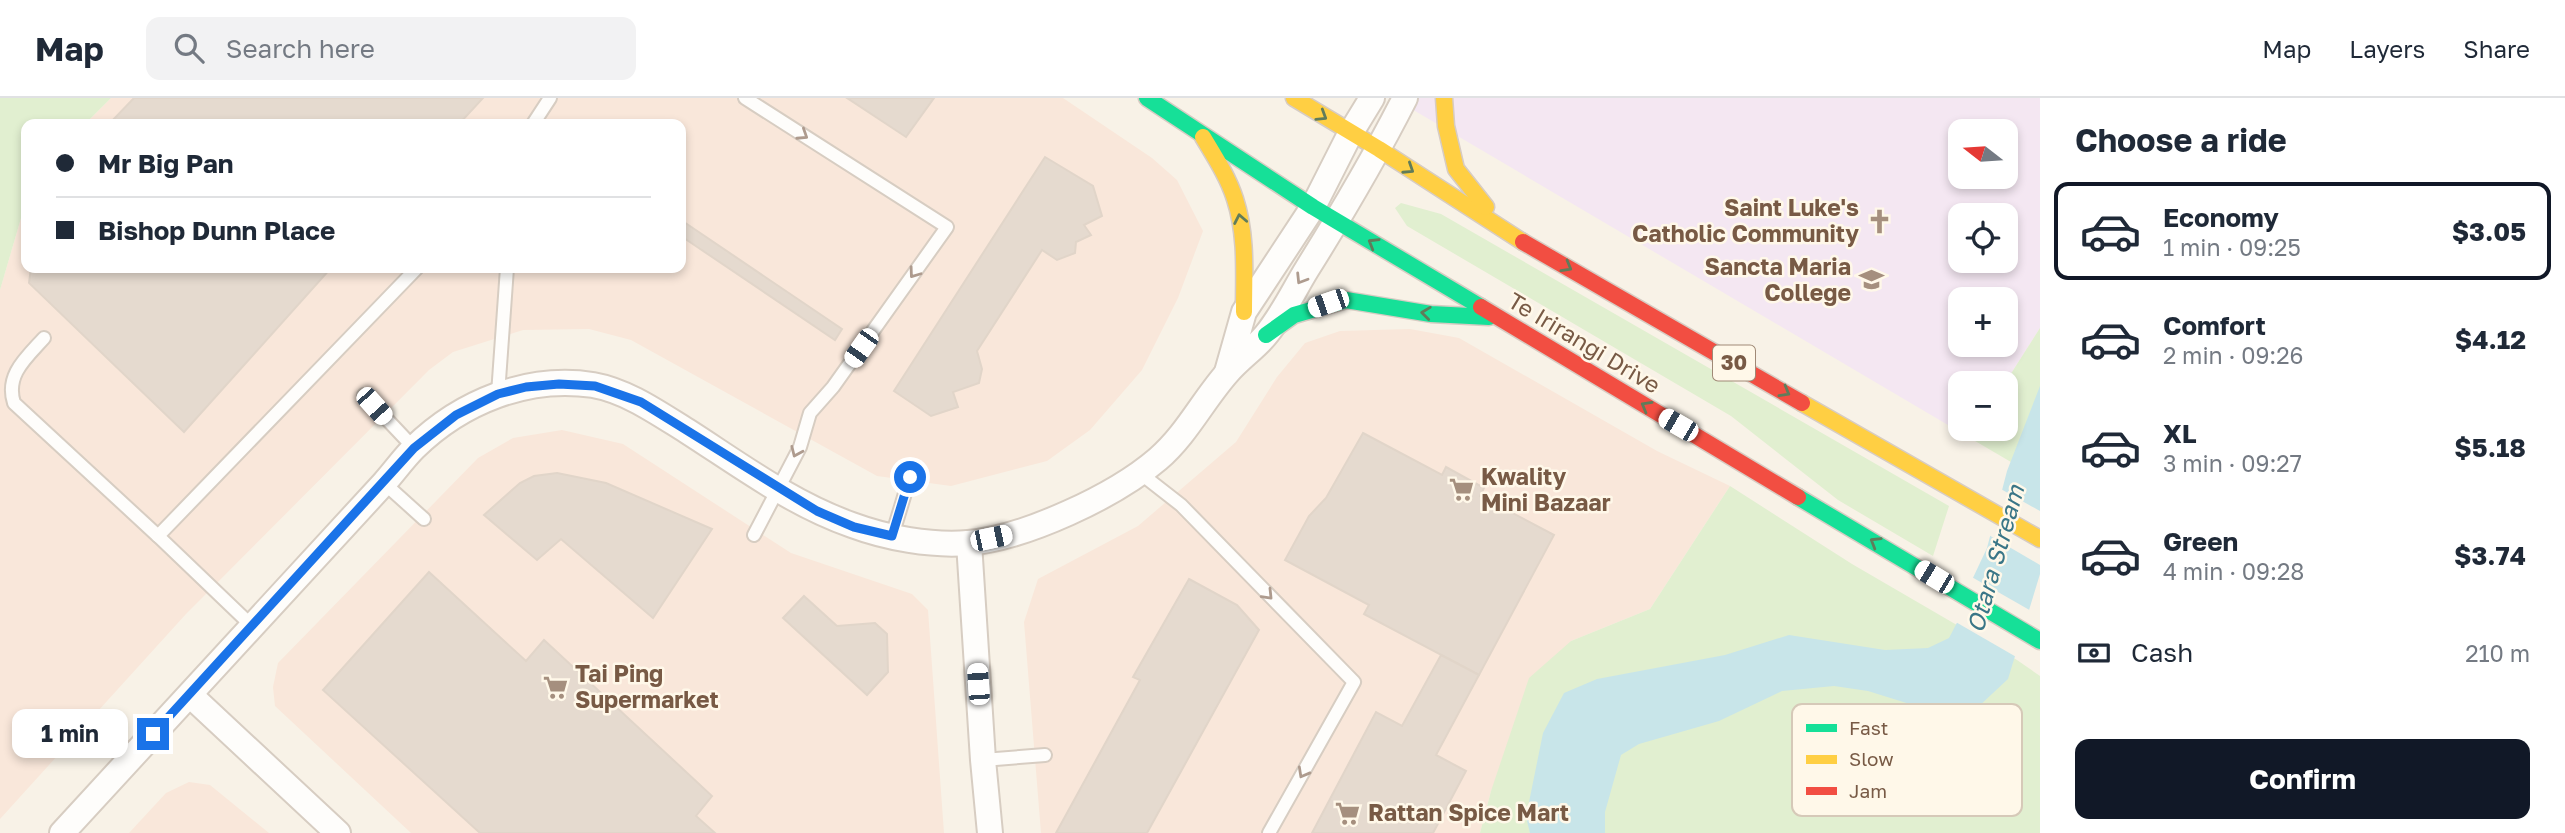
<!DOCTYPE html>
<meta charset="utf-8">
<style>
body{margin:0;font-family:"Golos Text",sans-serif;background:#f2f2f3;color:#1f2937;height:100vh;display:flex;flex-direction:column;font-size:26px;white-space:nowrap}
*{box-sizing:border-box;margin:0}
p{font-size:23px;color:#747a83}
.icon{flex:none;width:38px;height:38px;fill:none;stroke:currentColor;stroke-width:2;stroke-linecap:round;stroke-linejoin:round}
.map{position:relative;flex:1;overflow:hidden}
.details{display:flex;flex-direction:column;background:#fff;width:525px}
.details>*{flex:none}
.hud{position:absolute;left:21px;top:21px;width:665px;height:154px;border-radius:14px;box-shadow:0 4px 10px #0003;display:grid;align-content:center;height:154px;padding:0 35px;background:#fff}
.needle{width:46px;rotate:287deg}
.fabs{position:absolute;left:1948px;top:21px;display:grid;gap:14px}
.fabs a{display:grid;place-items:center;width:70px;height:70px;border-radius:14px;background:#fff;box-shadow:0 4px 10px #0003;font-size:35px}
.end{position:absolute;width:32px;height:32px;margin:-16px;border:9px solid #1a73e8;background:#fff;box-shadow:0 0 0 4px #fff}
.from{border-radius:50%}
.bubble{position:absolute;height:49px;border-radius:14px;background:#fff;box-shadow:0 4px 10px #0003;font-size:23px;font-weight:700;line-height:49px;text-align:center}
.car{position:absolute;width:21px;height:42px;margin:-21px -10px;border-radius:9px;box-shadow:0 0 5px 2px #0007;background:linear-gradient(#fff 24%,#345 0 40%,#fff 0 76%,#345 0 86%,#fff 0)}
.hud b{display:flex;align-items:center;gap:24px;height:66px;font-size:26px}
.hud b+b{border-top:2px solid #e0e1e3}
.hud i{width:18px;height:18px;background:#1f2937}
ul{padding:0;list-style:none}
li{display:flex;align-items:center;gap:21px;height:98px;margin:0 14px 10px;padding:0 21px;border:4px solid transparent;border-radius:14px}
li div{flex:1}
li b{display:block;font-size:26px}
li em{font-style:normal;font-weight:700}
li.active{border-color:#111827}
li>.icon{width:63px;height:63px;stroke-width:1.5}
h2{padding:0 35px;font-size:32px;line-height:84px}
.pay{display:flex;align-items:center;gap:18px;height:77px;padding:0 35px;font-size:26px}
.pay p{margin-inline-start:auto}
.button{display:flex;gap:14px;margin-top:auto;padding:14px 35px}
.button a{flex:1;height:80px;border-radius:14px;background:#111827;color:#fff;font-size:28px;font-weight:700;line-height:80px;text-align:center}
header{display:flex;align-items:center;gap:42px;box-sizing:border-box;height:98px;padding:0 35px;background:#fff;border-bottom:2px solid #e0e1e3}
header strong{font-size:33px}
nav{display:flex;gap:38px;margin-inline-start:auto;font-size:24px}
.search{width:490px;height:63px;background:#f2f2f3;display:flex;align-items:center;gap:18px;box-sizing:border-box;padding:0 24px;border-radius:14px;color:#747a83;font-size:26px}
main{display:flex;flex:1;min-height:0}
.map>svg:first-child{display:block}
.commercial{fill:#f9e7da}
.education{fill:#f4e7f2;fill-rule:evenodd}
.green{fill:#e1efd0}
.water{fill:#c8e5e9}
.pier{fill:#f8f2e7}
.building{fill:#e5dacf;stroke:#e1d5c9;stroke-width:2}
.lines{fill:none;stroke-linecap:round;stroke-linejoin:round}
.lane-casing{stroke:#d7cdc2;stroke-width:16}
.street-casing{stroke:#d7cdc2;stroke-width:28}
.fast-casing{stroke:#d7ccc3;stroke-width:19}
.slow-casing{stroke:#d7ccc3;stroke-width:19}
.jam-casing{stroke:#d7ccc3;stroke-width:19}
.lane{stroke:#fefdfb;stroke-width:12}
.street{stroke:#fefdfb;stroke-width:24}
.fast{stroke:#16e098;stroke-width:16}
.slow{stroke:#ffcf43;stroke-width:16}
.jam{stroke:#f24e42;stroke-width:16}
.oneway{stroke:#607c5a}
.oneway2{stroke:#ae9b8e}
.route{stroke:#1a73e8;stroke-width:9}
.labels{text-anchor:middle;stroke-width:5;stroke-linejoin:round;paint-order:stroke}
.shield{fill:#fff8e9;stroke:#a08976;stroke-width:2}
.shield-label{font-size:21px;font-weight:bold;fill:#785a45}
.poi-label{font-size:23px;font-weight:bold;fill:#785a45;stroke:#fff8e9;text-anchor:start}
.street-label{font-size:23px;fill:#785a45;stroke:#fff8e9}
.water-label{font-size:24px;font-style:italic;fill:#3a7687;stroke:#fff8e9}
.key{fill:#fff8e9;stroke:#d6c9b8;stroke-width:2}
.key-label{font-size:19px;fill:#785a45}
</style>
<header>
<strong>Map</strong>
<div class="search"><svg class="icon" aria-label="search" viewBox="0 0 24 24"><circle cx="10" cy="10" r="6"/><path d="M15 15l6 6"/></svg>Search here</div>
<nav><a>Map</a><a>Layers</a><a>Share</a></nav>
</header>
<main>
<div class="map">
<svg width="2040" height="735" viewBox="0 0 2040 735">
<rect width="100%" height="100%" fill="#f8f2e7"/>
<g class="commercial">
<polygon points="111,0 1063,0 1152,60 1177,82 1203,133 1178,200 1142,272 1090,332 1047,363 951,388 877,378 631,242 589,231 523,232 453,254 429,272 186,516 0,721 0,192 26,103 26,170 681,170 681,26 85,26"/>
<polygon points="1410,231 1459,240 1657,353 1730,388 1650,511 1571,543 1491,693 1480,735 1041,735 1024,524 1038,481 1138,428 1236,344 1277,279 1305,245 1340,233"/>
<polygon points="562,332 623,346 791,455 912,496 928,512 944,735 411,735 275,608 273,589 278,565 478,360 513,340"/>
<polygon points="189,684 210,687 269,735 129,735 166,695"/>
</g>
<path class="education" d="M1393,0H2040V230L2005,285H1960V331H1976L1970,340ZM1960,33H2006V79H1960ZM1960,117H2006V163H1960ZM1960,201H2006V247H1960Z"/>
<g class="green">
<polygon points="0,0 111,0 85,26 26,26 26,103 0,192"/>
<polygon points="1401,105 1441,116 1949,408 1933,458 1838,402 1731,318 1407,128 1395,110"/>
<polygon points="2040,230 2040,381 1970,340 1976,331 2006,331 2005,285"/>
<polygon points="1730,388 1852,466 2017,562 2040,578 2040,735 1480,735 1491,693 1529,580 1571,543 1650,511"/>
</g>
<polygon class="water" points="2040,288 2040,476 2008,581 1978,609 1929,612 1868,593 1834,588 1782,593 1719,623 1639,646 1621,657 1605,714 1605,735 1530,735 1526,719 1543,635 1564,595 1597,581 1725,557 1789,537 1885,552 1928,550 1949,540 1962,515 1971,484 1987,450 2007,373"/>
<g class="pier">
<polygon points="1999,390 2040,413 2040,467 1987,436"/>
<polygon points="1970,478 2033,514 2018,560 1954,523"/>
</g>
<g class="building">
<polygon points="134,0 483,0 459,26 109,26"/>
<polygon points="847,0 934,0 906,39"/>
<polygon points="1045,59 1093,88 1102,118 1084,127 1091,137 1076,144 1075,155 1057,162 1042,152 977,253 982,271 979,285 953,294 958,309 931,318 894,293"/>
<polygon points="681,122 842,231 835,242 681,138"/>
<polygon points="31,170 331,170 184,334 29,185"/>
<polygon points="1363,335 1442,377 1446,369 1484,390 1480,398 1554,437 1479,577 1364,516 1369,507 1285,462 1309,418 1326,400"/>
<polygon points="557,375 606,385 712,431 653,520 561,441 537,462 484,417 520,385 534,378"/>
<polygon points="429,474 526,563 544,542 712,698 696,718 715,735 480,735 323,592"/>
<polygon points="1189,481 1237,507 1259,532 1147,735 1056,735 1140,582 1133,579"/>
<polygon points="804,498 837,528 875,525 887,536 888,574 867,597 783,520"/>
<polygon points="1441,557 1479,577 1436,657 1466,673 1433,735 1312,735 1376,614 1402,628"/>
</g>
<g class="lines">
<defs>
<g id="lane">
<polyline points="745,0 947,129 833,289 810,315 800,349 754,437"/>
<polyline points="533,26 550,0"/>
<path d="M44,240C26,260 5,277 14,305L158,438"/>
<polyline points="498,296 507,170"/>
<polyline points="364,297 414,350"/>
<polyline points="1140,375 1181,407 1354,584 1269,735"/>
<polyline points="384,385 424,421"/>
<polyline points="892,438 910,379"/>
<polyline points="253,529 158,438 417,170"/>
<polyline points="983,662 1045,657"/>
</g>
<g id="street">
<polyline points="1227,274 1244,214 1313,109 1350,36 1372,0"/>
<polyline points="969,445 983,662 990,735"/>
<polyline points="190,597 338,735"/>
<path d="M62,735L384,385C394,374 403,361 414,350C461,304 527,277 593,287C627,293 658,315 687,333C740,367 792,406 852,427C887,440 931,448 968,445C1025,440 1115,398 1158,361C1187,336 1203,302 1228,274C1239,261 1254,251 1265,238C1282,218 1294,192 1307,171C1342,115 1375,59 1405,0"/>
</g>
<g id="fast">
<polyline points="1147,0 1313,109 1481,209"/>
<polyline points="1266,237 1294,217 1346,202 1431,216 1489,219"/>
<polyline points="1798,399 2040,543"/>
</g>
<g id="slow">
<polyline points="1294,0 1379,51 1523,144"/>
<polyline points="1444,0 1446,28 1456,71 1486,109"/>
<path d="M1203,39C1215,59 1228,79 1235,101C1247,138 1244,176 1244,214"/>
<polyline points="1802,305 2040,441"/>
</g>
<g id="jam">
<polyline points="1523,144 1802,305"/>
<polyline points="1481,209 1798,399"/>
</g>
</defs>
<use href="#lane" class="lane-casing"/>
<use href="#street" class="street-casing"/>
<use href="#fast" class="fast-casing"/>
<use href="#slow" class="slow-casing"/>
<use href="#jam" class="jam-casing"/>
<use href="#lane" class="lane"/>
<use href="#street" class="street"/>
<use href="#fast" class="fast"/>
<use href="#slow" class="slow"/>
<use href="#jam" class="jam"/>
</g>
<defs><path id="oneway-chevron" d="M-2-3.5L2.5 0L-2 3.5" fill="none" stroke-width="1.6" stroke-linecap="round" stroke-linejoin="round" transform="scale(1.75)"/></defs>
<g class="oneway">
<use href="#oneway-chevron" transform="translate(1322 18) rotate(32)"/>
<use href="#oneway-chevron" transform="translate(1409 71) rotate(33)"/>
<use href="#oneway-chevron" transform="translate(1240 121) rotate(-101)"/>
<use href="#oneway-chevron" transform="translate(1373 145) rotate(-149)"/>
<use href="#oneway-chevron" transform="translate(1567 169) rotate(30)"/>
<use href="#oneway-chevron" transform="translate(1426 215) rotate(-173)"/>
<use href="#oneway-chevron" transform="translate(1785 294) rotate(30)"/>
<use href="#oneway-chevron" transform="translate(1646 308) rotate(-150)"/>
<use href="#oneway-chevron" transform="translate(1875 444) rotate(-149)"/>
</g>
<g class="oneway2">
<use href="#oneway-chevron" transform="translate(803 37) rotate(33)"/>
<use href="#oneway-chevron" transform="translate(914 175) rotate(126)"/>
<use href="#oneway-chevron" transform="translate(1301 181) rotate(122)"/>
<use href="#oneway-chevron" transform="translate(796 354) rotate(114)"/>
<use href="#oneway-chevron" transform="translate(1268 497) rotate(46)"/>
<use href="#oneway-chevron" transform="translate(1303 675) rotate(119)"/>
</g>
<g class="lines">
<polyline class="route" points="153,636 414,350 456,317 498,296 526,289 559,286 595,288 641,304 817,413 854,429 892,438 910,379"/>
</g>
<defs>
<symbol id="church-bare" viewBox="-9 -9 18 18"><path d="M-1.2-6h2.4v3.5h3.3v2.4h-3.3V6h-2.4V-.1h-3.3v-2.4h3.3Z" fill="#a58f7e" stroke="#fff8e9" stroke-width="2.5" paint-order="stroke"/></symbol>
<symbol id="school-bare" viewBox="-9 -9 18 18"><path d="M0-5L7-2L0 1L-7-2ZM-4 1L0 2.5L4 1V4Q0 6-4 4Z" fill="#a58f7e" stroke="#fff8e9" stroke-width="2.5" paint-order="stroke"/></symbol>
<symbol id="supermarket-bare" viewBox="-9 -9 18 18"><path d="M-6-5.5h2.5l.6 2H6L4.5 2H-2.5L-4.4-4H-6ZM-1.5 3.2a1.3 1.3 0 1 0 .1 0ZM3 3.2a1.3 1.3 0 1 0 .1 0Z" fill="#a58f7e" stroke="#fff8e9" stroke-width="2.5" paint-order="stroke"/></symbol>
</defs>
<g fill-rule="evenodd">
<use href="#church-bare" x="1862" y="106" width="35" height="35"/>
<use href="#school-bare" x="1854" y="164" width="35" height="35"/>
<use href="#supermarket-bare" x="1444" y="374" width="35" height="35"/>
<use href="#supermarket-bare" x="538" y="572" width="35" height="35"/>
<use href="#supermarket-bare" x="1330" y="698" width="35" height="35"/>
</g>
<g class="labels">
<rect class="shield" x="1713" y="247.5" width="42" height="35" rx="5"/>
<g class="shield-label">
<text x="1734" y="272">30</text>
</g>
<g class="poi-label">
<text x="1859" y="118" text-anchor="end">Saint Luke's<tspan x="1859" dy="26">Catholic Community</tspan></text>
<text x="1851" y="177" text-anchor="end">Sancta Maria<tspan x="1851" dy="26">College</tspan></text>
<text x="1481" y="387">Kwality<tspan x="1481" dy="26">Mini Bazaar</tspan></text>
<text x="575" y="584">Tai Ping<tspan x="575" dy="26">Supermarket</tspan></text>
<text x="1368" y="723">Rattan Spice Mart</text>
</g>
<g class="street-label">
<text transform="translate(1584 245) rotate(31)" y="8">Te Irirangi Drive</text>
</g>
<g class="water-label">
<text transform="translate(1996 461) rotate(-74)" y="8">Otara Stream</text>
</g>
</g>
<rect x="1792" y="606" width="230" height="112" rx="10" class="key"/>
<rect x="1806" y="626" width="31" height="8" fill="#16e098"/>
<rect x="1806" y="657" width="31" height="9" fill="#ffcf43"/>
<rect x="1806" y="689" width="31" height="8" fill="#f24e42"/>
<g class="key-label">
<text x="1849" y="637">Fast</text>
<text x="1849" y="668">Slow</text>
<text x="1849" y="700">Jam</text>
</g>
</svg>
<div class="fabs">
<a><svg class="needle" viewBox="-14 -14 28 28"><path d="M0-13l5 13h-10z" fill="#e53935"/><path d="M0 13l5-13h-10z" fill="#747a83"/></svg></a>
<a><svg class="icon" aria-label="locate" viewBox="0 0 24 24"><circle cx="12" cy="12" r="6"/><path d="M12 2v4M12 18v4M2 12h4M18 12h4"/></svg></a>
<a>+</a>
<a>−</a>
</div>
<i class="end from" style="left:910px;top:379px"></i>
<i class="end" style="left:153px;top:636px"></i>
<div class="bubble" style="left:12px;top:611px;width:116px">1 min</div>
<i class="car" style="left:1328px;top:205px;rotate:251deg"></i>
<i class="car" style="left:861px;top:250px;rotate:215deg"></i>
<i class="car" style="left:374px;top:308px;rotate:138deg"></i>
<i class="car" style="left:1678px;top:327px;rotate:300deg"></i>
<i class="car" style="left:991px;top:440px;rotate:78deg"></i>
<i class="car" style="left:1934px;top:479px;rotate:301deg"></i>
<i class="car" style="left:978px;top:586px;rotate:356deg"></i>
<div class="hud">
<b><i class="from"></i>Mr Big Pan</b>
<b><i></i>Bishop Dunn Place</b>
</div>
</div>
<section class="details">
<h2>Choose a ride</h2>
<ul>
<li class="active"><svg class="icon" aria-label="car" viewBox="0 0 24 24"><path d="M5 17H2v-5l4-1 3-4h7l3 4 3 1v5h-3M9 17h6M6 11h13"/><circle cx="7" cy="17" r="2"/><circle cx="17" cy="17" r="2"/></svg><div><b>Economy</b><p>1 min · 09:25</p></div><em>$3.05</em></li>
<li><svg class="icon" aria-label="car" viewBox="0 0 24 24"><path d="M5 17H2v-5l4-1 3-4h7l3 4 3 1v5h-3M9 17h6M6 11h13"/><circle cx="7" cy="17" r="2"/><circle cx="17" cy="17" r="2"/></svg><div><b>Comfort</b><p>2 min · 09:26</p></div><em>$4.12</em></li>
<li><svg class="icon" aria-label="car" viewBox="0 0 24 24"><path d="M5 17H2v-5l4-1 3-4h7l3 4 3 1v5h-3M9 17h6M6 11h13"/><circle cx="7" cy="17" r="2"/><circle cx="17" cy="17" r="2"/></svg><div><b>XL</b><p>3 min · 09:27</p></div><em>$5.18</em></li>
<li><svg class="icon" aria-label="car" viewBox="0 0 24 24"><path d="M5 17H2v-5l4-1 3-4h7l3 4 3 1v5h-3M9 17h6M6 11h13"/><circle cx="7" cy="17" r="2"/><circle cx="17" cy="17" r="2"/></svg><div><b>Green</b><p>4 min · 09:28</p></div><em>$3.74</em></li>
</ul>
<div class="pay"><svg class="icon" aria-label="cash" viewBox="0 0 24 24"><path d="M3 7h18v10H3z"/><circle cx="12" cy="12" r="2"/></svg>Cash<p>210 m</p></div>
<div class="button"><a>Confirm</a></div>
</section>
</main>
